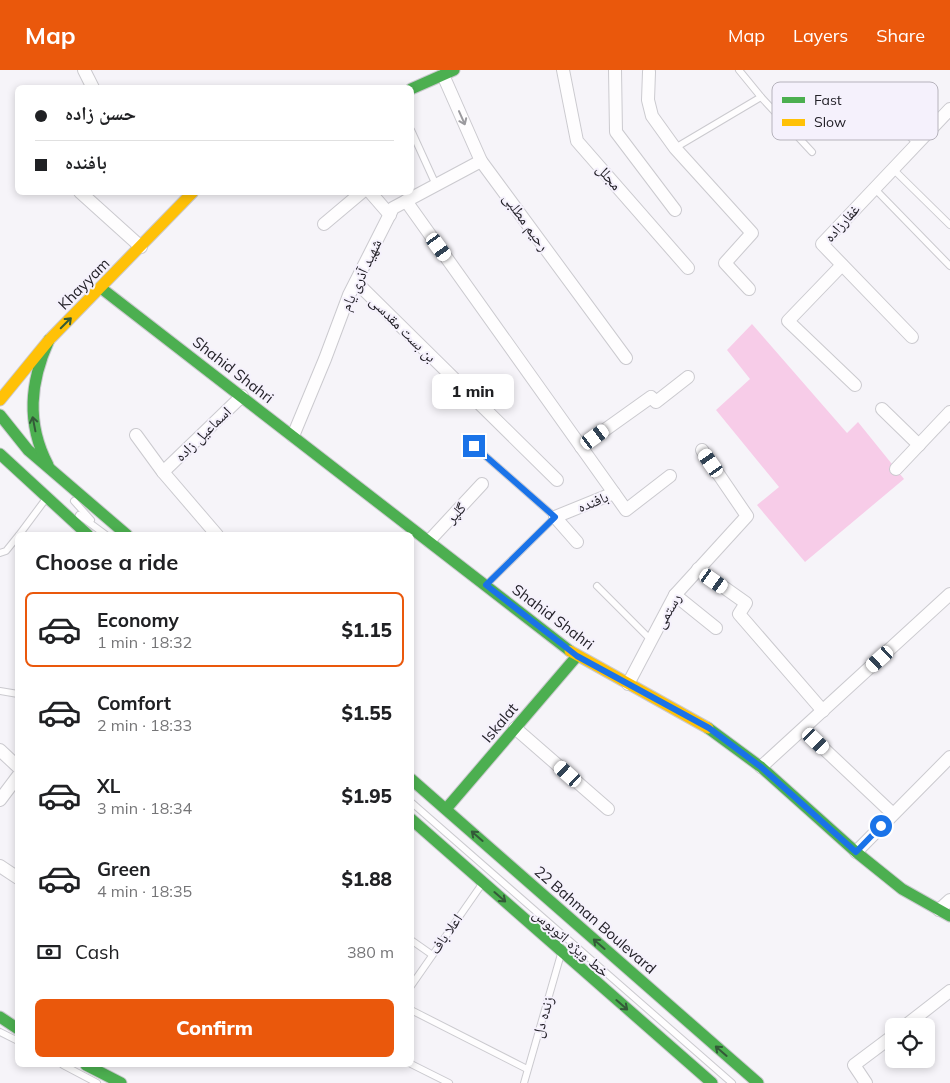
<!DOCTYPE html>
<meta charset="utf-8">
<style>
body{margin:0;font-family:Mulish,"Noto Naskh Arabic",sans-serif;background:#f2f2f2;color:#202124;height:100vh;display:flex;flex-direction:column;font-size:19px;white-space:nowrap}
*{box-sizing:border-box;margin:0}
p{font-size:16px;color:#757577}
.icon{flex:none;width:28px;height:28px;fill:none;stroke:currentColor;stroke-width:2;stroke-linecap:round;stroke-linejoin:round}
.map{position:relative;flex:1;overflow:hidden}
.panel{position:absolute;left:15px;top:462px;width:399px;height:535px;display:flex;flex-direction:column;background:#fff;border-radius:8px;box-shadow:0 2px 8px #0003}
.panel>*{flex:none}
.banner{position:absolute;left:15px;top:15px;width:399px;height:110px;border-radius:8px;box-shadow:0 2px 8px #0003;display:grid;align-content:center;height:110px;padding:0 20px;background:#fff}
.controls{position:absolute;left:885px;top:948px;display:grid;gap:10px}
.controls a{display:grid;place-items:center;width:50px;height:50px;border-radius:8px;background:#fff;box-shadow:0 2px 8px #0003;font-size:25px}
.end{position:absolute;width:22px;height:22px;margin:-11px;border:6px solid #1a73e8;background:#fff;box-shadow:0 0 0 2px #fff}
.from{border-radius:50%}
.bubble{position:absolute;height:35px;border-radius:8px;background:#fff;box-shadow:0 2px 8px #0003;font-size:16px;font-weight:800;line-height:35px;text-align:center}
.car{position:absolute;width:15px;height:30px;margin:-15px -8px;border-radius:6px;box-shadow:0 0 4px 1px #0007;background:linear-gradient(#fff 24%,#345 0 40%,#fff 0 76%,#345 0 86%,#fff 0)}
.banner b{display:flex;align-items:center;gap:18px;height:48px;font-size:19px}
.banner b+b{border-top:1px solid #e0e0e0}
.banner i{width:12px;height:12px;background:#202124}
ul{padding:0;list-style:none}
li{display:flex;align-items:center;gap:15px;height:75px;margin:0 10px 8px;padding:0 10px;border:2px solid transparent;border-radius:8px}
li div{flex:1}
li b{display:block;font-size:19px}
li em{font-style:normal;font-weight:800}
li.on{border-color:#ea580c}
li>.icon{width:45px;height:45px;stroke-width:1.5}
h2{padding:0 20px;font-size:22px;line-height:60px}
.pay{display:flex;align-items:center;gap:12px;height:55px;padding:0 20px;font-size:19px}
.pay p{margin-inline-start:auto}
.action{display:flex;gap:10px;margin-top:auto;padding:10px 20px}
.action a{flex:1;height:58px;border-radius:8px;background:#ea580c;color:#fff;font-size:20px;font-weight:800;line-height:58px;text-align:center}
header{display:flex;align-items:center;gap:30px;box-sizing:border-box;height:70px;padding:0 25px;background:#ea580c;color:#fff}
header strong{font-size:24px}
nav{display:flex;gap:28px;margin-inline-start:auto;font-size:18px}
.map>svg:first-child{display:block}
.green{fill:#f7cce8}
.lines{fill:none;stroke-linecap:round;stroke-linejoin:round}
.lane-casing{stroke:#cbcacf;stroke-width:8}
.street-casing{stroke:#cbcacf;stroke-width:14}
.fast-casing{stroke:#cbcacf;stroke-width:13}
.slow-casing{stroke:#cbcacf;stroke-width:13}
.lane{stroke:#fefdfe;stroke-width:6}
.street{stroke:#fefdfe;stroke-width:12}
.fast{stroke:#4caf50;stroke-width:11}
.slow{stroke:#ffc107;stroke-width:11}
.oneway{stroke:#9b9a9e}
.oneway2{stroke:#335a38}
.route{stroke:#1a73e8;stroke-width:6}
.labels{text-anchor:middle;stroke-width:4;stroke-linejoin:round;paint-order:stroke}
.street-label{font-size:15px;fill:#232128;stroke:#f5f1fc}
.key{fill:#f5f1fc;stroke:#b6b3bc;stroke-width:1}
.key-label{font-size:14px;fill:#232128}
</style>
<header>
<strong>Map</strong>
<nav><a>Map</a><a>Layers</a><a>Share</a></nav>
</header>
<div class="map">
<svg width="950" height="1013" viewBox="0 0 950 1013">
<rect width="100%" height="100%" fill="#f6f4f9"/>
<polygon class="green" points="752,254 847,363 858,352 904,409 805,492 757,435 779,417 716,340 750,309 727,280"/>
<g class="lines">
<defs>
<g id="lane">
<polyline points="739,0 761,27 812,82"/>
<polyline points="876,31 917,74"/>
<polyline points="411,60 436,115"/>
<polyline points="675,78 761,27"/>
<polyline points="893,99 950,155"/>
<polyline points="874,118 950,196"/>
<polyline points="474,376 555,447 487,514"/>
<polyline points="74,431 91,450"/>
<polyline points="79,445 106,465"/>
<polyline points="19,465 45,430"/>
<polyline points="0,483 6,481 18,466"/>
<polyline points="597,516 651,570"/>
<polyline points="0,621 18,624"/>
<polyline points="411,732 732,1013"/>
<polyline points="411,870 431,884"/>
<polyline points="411,916 482,814"/>
<polyline points="411,940 527,999"/>
<polyline points="0,962 18,971"/>
<polyline points="411,994 449,1013"/>
<polyline points="63,995 97,1013"/>
<polyline points="524,1013 561,884"/>
</g>
<g id="street">
<polyline points="84,0 93,18"/>
<polyline points="563,0 577,71 688,198"/>
<polyline points="615,0 616,62 675,140"/>
<polyline points="649,2 648,30 652,46 675,78 752,163 725,193 749,219"/>
<polyline points="443,5 481,91 626,288"/>
<polyline points="80,122 141,177"/>
<polyline points="370,122 390,145"/>
<polyline points="406,131 614,423"/>
<polyline points="324,154 362,122"/>
<polyline points="842,195 788,251 855,315"/>
<polyline points="356,212 557,410"/>
<polyline points="912,267 822,174 950,39"/>
<polyline points="882,339 919,375"/>
<polyline points="136,365 163,402 217,465"/>
<polyline points="293,366 325,289 349,225 393,138 481,91"/>
<polyline points="581,377 651,327 656,332 688,307"/>
<polyline points="896,399 950,342"/>
<polyline points="163,402 242,326"/>
<polyline points="429,471 482,414"/>
<polyline points="577,472 555,447 614,423 626,440 670,406"/>
<polyline points="698,499 746,533 739,544 823,641"/>
<polyline points="675,525 716,558"/>
<polyline points="628,614 675,525 747,446 702,380"/>
<polyline points="515,658 608,739"/>
<polyline points="803,659 893,744"/>
<polyline points="0,680 18,697"/>
<polyline points="761,697 950,524"/>
<polyline points="0,730 18,706"/>
<polyline points="856,782 950,687"/>
<polyline points="0,796 18,808"/>
<polyline points="939,840 950,830"/>
<polyline points="905,956 950,921"/>
<polyline points="866,1013 854,995 894,965"/>
</g>
<g id="fast">
<polyline points="411,19 454,0"/>
<polyline points="101,218 570,581"/>
<polyline points="0,345 28,380 127,465"/>
<polyline points="0,384 88,465"/>
<path d="M48,395C26,353 30,312 49,270"/>
<polyline points="708,658 761,697 856,782 902,819 950,846"/>
<polyline points="411,709 758,1013"/>
<polyline points="446,739 577,586"/>
<polyline points="411,749 712,1013"/>
<polyline points="0,947 18,959"/>
<polyline points="86,995 121,1013"/>
</g>
<g id="slow">
<polyline points="0,330 49,270 193,122"/>
<polyline points="570,581 708,658"/>
</g>
</defs>
<use href="#lane" class="lane-casing"/>
<use href="#street" class="street-casing"/>
<use href="#fast" class="fast-casing"/>
<use href="#slow" class="slow-casing"/>
<use href="#lane" class="lane"/>
<use href="#street" class="street"/>
<use href="#fast" class="fast"/>
<use href="#slow" class="slow"/>
</g>
<defs><path id="oneway-shaft" d="M-6 0H5M1.5-3L5.5 0L1.5 3" fill="none" stroke-width="1.6" stroke-linecap="round" stroke-linejoin="round" transform="scale(1.25)"/></defs>
<use class="oneway" href="#oneway-shaft" transform="translate(462 48) rotate(66)"/>
<g class="oneway2">
<use href="#oneway-shaft" transform="translate(66 253) rotate(-45)"/>
<use href="#oneway-shaft" transform="translate(34 354) rotate(-101)"/>
<use href="#oneway-shaft" transform="translate(477 766) rotate(-139)"/>
<use href="#oneway-shaft" transform="translate(500 827) rotate(41)"/>
<use href="#oneway-shaft" transform="translate(599 874) rotate(-139)"/>
<use href="#oneway-shaft" transform="translate(622 935) rotate(41)"/>
<use href="#oneway-shaft" transform="translate(721 981) rotate(-139)"/>
</g>
<g class="lines">
<polyline class="route" points="474,376 555,447 486,515 577,586 709,658 761,697 856,782 881,756"/>
</g>
<g class="labels">
<g class="street-label">
<text transform="translate(609 107) rotate(49)" y="5">مجلل</text>
<text transform="translate(526 152) rotate(54)" y="5">رحیم مطلبی</text>
<text transform="translate(842 153) rotate(-48)" y="5">غفارزاده</text>
<text transform="translate(361 205) rotate(-65)" y="5">شهید آذری یام</text>
<text transform="translate(84 214) rotate(-45)" y="5">Khayyam</text>
<text transform="translate(403 259) rotate(45)" y="5">بن بست مقدسی</text>
<text transform="translate(233 300) rotate(38)" y="5">Shahid Shahri</text>
<text transform="translate(203 364) rotate(-44)" y="5">اسماعیل زاده</text>
<text transform="translate(593 432) rotate(-22)" y="5">بافنده</text>
<text transform="translate(456 443) rotate(-47)" y="5">گلپر</text>
<text transform="translate(668 541) rotate(-60)" y="5">رستمی</text>
<text transform="translate(553 547) rotate(37)" y="5">Shahid Shahri</text>
<text transform="translate(500 653) rotate(-50)" y="5">Iskalat</text>
<text transform="translate(595 850) rotate(41)" y="5">22 Bahman Boulevard</text>
<text transform="translate(446 864) rotate(-55)" y="5">اعلا باف</text>
<text transform="translate(571 873) rotate(41)" y="5">خط ویژه اتوبوس</text>
<text transform="translate(543 947) rotate(-74)" y="5">زنده دل</text>
</g>
</g>
<rect x="772" y="12" width="166" height="58" rx="8" class="key"/>
<rect x="782" y="27" width="23" height="6" fill="#4caf50"/>
<rect x="782" y="49" width="23" height="7" fill="#ffc107"/>
<g class="key-label">
<text x="814" y="35">Fast</text>
<text x="814" y="57">Slow</text>
</g>
</svg>
<div class="controls">
<a><svg class="icon" aria-label="locate" viewBox="0 0 24 24"><circle cx="12" cy="12" r="6"/><path d="M12 2v4M12 18v4M2 12h4M18 12h4"/></svg></a>
</div>
<i class="end from" style="left:881px;top:756px"></i>
<i class="end" style="left:474px;top:376px"></i>
<div class="bubble" style="left:432px;top:304px;width:82px">1 min</div>
<i class="car" style="left:439px;top:177px;rotate:144deg"></i>
<i class="car" style="left:595px;top:367px;rotate:54deg"></i>
<i class="car" style="left:711px;top:393px;rotate:325deg"></i>
<i class="car" style="left:714px;top:511px;rotate:125deg"></i>
<i class="car" style="left:880px;top:589px;rotate:228deg"></i>
<i class="car" style="left:816px;top:671px;rotate:134deg"></i>
<i class="car" style="left:568px;top:704px;rotate:312deg"></i>
<div class="banner">
<b><i class="from"></i>حسن زاده</b>
<b><i></i>بافنده</b>
</div>
<section class="panel">
<h2>Choose a ride</h2>
<ul>
<li class="on"><svg class="icon" aria-label="car" viewBox="0 0 24 24"><path d="M5 17H2v-5l4-1 3-4h7l3 4 3 1v5h-3M9 17h6M6 11h13"/><circle cx="7" cy="17" r="2"/><circle cx="17" cy="17" r="2"/></svg><div><b>Economy</b><p>1 min · 18:32</p></div><em>$1.15</em></li>
<li><svg class="icon" aria-label="car" viewBox="0 0 24 24"><path d="M5 17H2v-5l4-1 3-4h7l3 4 3 1v5h-3M9 17h6M6 11h13"/><circle cx="7" cy="17" r="2"/><circle cx="17" cy="17" r="2"/></svg><div><b>Comfort</b><p>2 min · 18:33</p></div><em>$1.55</em></li>
<li><svg class="icon" aria-label="car" viewBox="0 0 24 24"><path d="M5 17H2v-5l4-1 3-4h7l3 4 3 1v5h-3M9 17h6M6 11h13"/><circle cx="7" cy="17" r="2"/><circle cx="17" cy="17" r="2"/></svg><div><b>XL</b><p>3 min · 18:34</p></div><em>$1.95</em></li>
<li><svg class="icon" aria-label="car" viewBox="0 0 24 24"><path d="M5 17H2v-5l4-1 3-4h7l3 4 3 1v5h-3M9 17h6M6 11h13"/><circle cx="7" cy="17" r="2"/><circle cx="17" cy="17" r="2"/></svg><div><b>Green</b><p>4 min · 18:35</p></div><em>$1.88</em></li>
</ul>
<div class="pay"><svg class="icon" aria-label="cash" viewBox="0 0 24 24"><path d="M3 7h18v10H3z"/><circle cx="12" cy="12" r="2"/></svg>Cash<p>380 m</p></div>
<div class="action"><a>Confirm</a></div>
</section>
</div>
